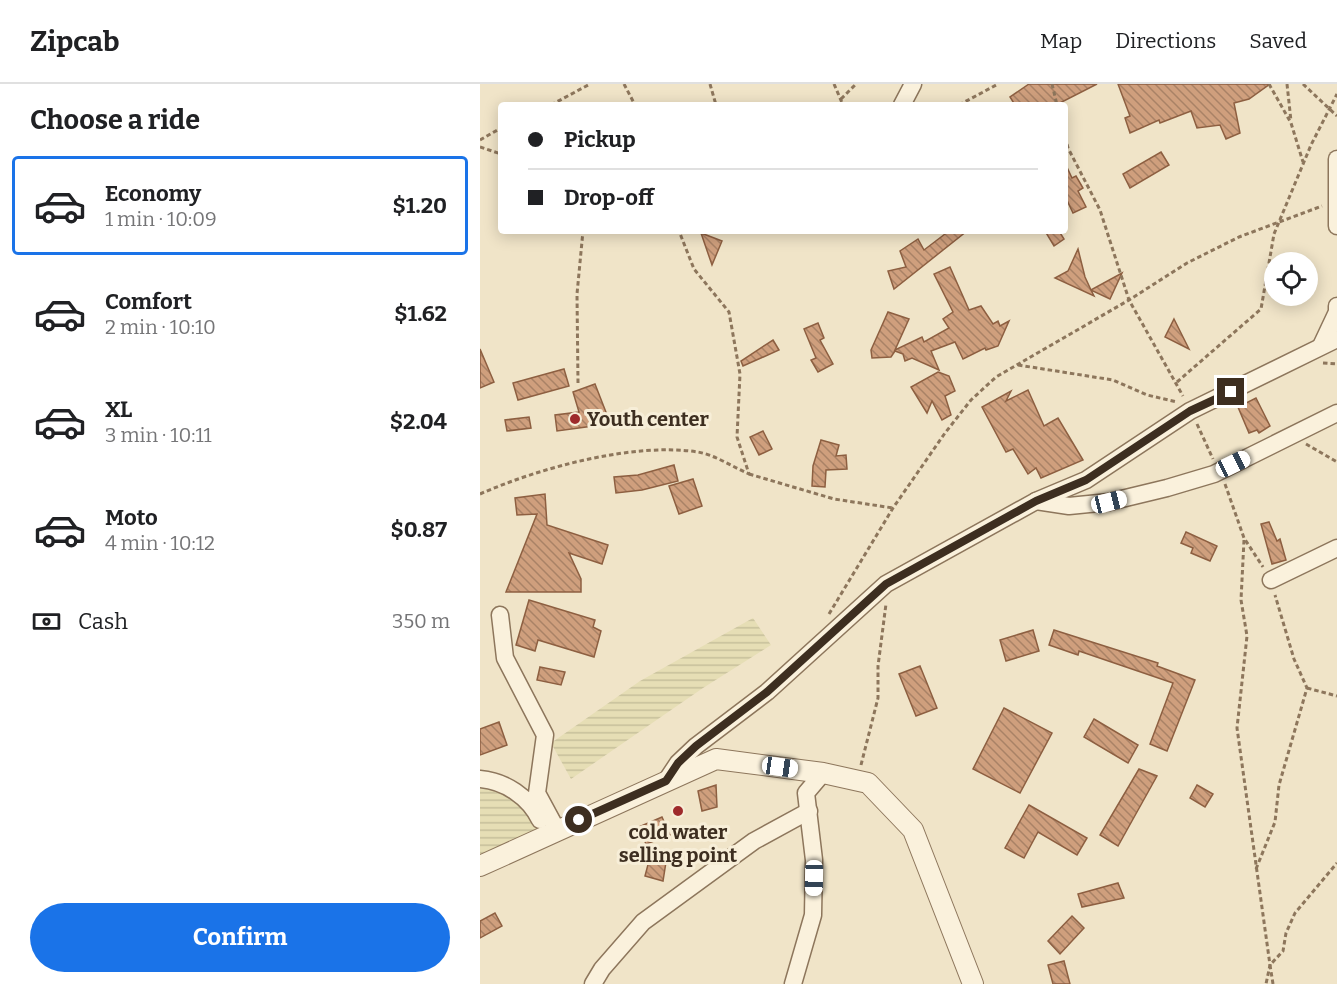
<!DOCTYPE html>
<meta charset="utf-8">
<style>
body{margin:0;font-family:Bitter,serif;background:#f6f6f6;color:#202124;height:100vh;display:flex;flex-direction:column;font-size:22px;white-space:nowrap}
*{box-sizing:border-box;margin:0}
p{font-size:20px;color:#757577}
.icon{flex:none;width:33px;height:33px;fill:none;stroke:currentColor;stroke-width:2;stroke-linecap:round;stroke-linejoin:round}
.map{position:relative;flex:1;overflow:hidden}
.sheet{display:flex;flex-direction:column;background:#fff;width:480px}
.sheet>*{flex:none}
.guide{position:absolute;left:18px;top:18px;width:570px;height:132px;border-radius:6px;box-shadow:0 3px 15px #0003;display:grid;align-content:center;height:132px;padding:0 30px;background:#fff}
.controls{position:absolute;left:784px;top:168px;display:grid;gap:12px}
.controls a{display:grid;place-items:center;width:54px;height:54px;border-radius:50%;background:#fff;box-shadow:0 3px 15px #0003;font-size:30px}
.end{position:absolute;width:27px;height:27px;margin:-14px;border:8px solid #3d2e20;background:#fff;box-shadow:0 0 0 3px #fff}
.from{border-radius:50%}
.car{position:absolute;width:18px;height:36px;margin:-18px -9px;border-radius:8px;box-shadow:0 0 4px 2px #0007;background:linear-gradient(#fff 24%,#345 0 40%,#fff 0 76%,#345 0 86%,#fff 0)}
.guide b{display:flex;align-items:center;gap:21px;height:57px;font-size:22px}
.guide b+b{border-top:2px solid #e0e0e0}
.guide i{width:15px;height:15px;background:#202124}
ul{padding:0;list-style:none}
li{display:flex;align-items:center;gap:18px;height:99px;margin:0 12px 9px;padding:0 18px;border:3px solid transparent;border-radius:6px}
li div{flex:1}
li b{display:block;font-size:22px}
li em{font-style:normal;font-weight:700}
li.current{border-color:#1a73e8}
li>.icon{width:54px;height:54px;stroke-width:1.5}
h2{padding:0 30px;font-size:27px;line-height:72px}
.pay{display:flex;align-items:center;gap:15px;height:66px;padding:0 30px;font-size:22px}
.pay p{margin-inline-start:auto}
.button{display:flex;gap:12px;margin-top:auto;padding:12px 30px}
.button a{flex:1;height:69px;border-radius:36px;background:#1a73e8;color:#fff;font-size:24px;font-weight:700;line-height:69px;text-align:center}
header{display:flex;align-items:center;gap:36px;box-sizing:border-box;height:84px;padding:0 30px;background:#fff;border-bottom:2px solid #e0e0e0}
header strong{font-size:28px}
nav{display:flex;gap:33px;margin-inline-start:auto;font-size:21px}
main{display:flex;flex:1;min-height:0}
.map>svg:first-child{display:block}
.farmland{fill:url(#farmland-rules)}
.building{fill:url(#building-back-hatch);stroke:#8d5f41;stroke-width:1.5}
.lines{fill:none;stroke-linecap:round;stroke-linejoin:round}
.minor-casing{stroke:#8d765c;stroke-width:19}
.tertiary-casing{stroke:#8d765c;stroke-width:22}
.path{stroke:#8d765c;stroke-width:3;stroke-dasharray:4.5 3;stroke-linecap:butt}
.minor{stroke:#faf1dc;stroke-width:16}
.tertiary{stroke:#faf1dc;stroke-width:20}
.route{stroke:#3d2e20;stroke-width:8}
.poi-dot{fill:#9e2a2b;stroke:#f7eed8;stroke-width:2}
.labels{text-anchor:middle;stroke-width:6;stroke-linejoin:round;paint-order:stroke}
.poi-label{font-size:20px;font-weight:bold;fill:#3d2e20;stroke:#f7eed8;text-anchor:start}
</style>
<header>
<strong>Zipcab</strong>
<nav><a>Map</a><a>Directions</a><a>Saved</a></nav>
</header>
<main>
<section class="sheet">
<h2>Choose a ride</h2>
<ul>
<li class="current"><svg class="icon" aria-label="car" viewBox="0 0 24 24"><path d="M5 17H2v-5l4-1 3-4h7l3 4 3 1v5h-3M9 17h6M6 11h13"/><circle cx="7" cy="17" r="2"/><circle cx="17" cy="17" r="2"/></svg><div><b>Economy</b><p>1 min · 10:09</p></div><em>$1.20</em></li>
<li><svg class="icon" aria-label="car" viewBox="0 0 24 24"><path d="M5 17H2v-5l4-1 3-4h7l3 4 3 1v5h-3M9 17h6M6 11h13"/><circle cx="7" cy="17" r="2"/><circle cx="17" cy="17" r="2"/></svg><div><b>Comfort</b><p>2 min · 10:10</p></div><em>$1.62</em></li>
<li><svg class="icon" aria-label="car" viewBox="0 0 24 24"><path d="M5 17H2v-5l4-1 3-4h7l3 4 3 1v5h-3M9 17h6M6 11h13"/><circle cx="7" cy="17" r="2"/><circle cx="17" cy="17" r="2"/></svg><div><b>XL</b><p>3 min · 10:11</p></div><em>$2.04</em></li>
<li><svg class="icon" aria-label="car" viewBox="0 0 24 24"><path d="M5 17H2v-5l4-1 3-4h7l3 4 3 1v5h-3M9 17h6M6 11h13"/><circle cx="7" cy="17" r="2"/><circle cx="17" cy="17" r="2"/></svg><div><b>Moto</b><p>4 min · 10:12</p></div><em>$0.87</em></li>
</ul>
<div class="pay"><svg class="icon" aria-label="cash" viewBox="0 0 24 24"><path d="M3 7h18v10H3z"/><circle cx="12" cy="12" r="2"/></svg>Cash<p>350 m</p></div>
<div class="button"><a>Confirm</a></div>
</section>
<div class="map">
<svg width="857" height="900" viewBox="0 0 857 900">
<defs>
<pattern id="farmland-rules" width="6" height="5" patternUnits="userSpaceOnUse" patternTransform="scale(1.5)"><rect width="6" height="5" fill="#e6deb5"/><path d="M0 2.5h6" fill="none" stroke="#c6bf9b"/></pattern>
<pattern id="building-back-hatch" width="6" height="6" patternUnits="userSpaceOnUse" patternTransform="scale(1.5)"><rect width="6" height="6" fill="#cf9f7d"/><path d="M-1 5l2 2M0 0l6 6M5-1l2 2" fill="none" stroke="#a98266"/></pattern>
</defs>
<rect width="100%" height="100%" fill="#f0e4c8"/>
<g class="farmland">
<polygon points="273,534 291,561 223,604 91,695 71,659 160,597"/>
<polygon points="0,702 14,704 46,722 61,747 0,775"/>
</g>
<g class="building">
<polygon points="549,0 617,0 576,21 535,21 530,13"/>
<polygon points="638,0 790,0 769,15 754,19 760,49 746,55 740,41 717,44 711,27 680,39 679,36 650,49 645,34 650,32"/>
<polygon points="681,68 689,81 650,104 643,90"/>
<polygon points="585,79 592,94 596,92 603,104 598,107 606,123 593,129 585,112"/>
<polygon points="469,147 487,147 414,205 408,187 426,183 420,167 438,155 444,166"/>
<polygon points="565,147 579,147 584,155 574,162"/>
<polygon points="221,149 242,157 232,181"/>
<polygon points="598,165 605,193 611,206 642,189 630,215 611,206 614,212 575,194 588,187"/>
<polygon points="470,183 489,226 501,222 513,240 518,237 520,242 529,237 518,262 506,266 505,264 483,275 475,258 451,267 459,286 432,274 425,277 423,270 415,267 411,273 392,274 391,266 408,228 429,235 415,266 442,253 444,258 469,244 463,235 473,228 454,190"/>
<polygon points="694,235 709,265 685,253"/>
<polygon points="338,239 344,254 340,256 353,280 338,288 331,276 336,274 324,245"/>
<polygon points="293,256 299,266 263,282 261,277"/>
<polygon points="0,265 14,298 0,304"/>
<polygon points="84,285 89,302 38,316 33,299"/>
<polygon points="458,288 469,292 475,307 465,312 471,331 462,336 452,317 447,329 431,303"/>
<polygon points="115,300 129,336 113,339 113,342 77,347 75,331 99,328 93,308"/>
<polygon points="548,306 564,342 578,334 603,376 561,394 556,384 548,390 533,365 526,368 502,323 531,307 526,317"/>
<polygon points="776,314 790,342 779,349 777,346 769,349 758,323"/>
<polygon points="49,333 51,344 27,347 25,336"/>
<polygon points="283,347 292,365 279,371 270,353"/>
<polygon points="341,356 359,361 356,372 366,371 367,385 346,386 345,403 332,402 333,382"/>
<polygon points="194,381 198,397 162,406 136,409 134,393 158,391"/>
<polygon points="213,395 222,422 199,430 189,402"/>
<polygon points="65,410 67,441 128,461 122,480 89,469 101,495 101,508 26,508 57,430 37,431 35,414"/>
<polygon points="789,438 797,457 800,455 806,476 792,480 781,440"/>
<polygon points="706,448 737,462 730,477 711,469 713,464 701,459"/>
<polygon points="49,516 115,536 113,543 121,547 114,573 58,556 55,567 36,561"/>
<polygon points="553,546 559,567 526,577 520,556"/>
<polygon points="574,546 678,579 677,582 715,596 687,667 670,660 693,599 599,567 598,571 569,561"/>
<polygon points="440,582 457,624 436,632 419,590"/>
<polygon points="60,583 85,588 81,601 57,596"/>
<polygon points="524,624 572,649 540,709 493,685"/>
<polygon points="614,635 658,661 648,679 604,653"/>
<polygon points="19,638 27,661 0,671 0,645"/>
<polygon points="659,685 677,692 638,762 620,751"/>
<polygon points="236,701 237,723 222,727 218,707"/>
<polygon points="717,701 733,710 725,723 710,714"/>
<polygon points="549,721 607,754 597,771 558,748 544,774 525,764"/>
<polygon points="182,733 190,751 166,760 159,743"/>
<polygon points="170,773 186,778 183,797 165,792"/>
<polygon points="638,799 644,814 602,823 598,810"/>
<polygon points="15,829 22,842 0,854 0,837"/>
<polygon points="592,832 604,844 580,870 568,857"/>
<polygon points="584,877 590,900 573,900 568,881"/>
</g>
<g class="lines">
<defs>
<g id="minor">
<polyline points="422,21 433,0"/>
<polyline points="857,75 857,142"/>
<polyline points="841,262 857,228 857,222"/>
<polyline points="556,417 589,422 629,418 687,404 734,390 857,329"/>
<polyline points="791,496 857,464"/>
<polyline points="20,531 25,574 65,651 57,709 77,746"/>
<path d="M0,695C25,697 49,713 60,736"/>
<polyline points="186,697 198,679 216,662 287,608 406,500 556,417 606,396 710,327 857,255"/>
<polyline points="113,900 122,885 163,838 274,757 329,727"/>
<polyline points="313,900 333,831 334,776 326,709 343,689"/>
</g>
<polyline id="tertiary" points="0,782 236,675 343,689 388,699 433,746 493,900"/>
</defs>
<use href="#minor" class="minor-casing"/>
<use href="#tertiary" class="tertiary-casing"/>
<g class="path">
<polyline points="144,0 155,21"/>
<polyline points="230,0 236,21"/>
<polyline points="354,0 363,21"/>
<polyline points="572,0 577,21"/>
<polyline points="789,0 811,39 823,78"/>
<polyline points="807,0 811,37"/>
<polyline points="823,0 857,32"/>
<polyline points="361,15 376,0"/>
<polyline points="71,21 110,0"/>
<polyline points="479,21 518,0"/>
<polyline points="585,53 588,64 620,126 649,216 703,312"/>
<polyline points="0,56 21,44"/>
<polyline points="0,63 21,70"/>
<polyline points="843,279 857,280"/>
<polyline points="538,281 633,296 667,311 697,318"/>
<polyline points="697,298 781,225 794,150 831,61 857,10"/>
<polyline points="98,299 97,210 103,147"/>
<polyline points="717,340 733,375"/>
<polyline points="826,360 857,378"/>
<polyline points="269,390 354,415 413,424"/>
<polyline points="745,400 764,454 783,483"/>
<path d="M0,410C59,384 153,358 218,368C235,371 253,383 269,390L257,353L260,290L249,228L214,185L199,147"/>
<polyline points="764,456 761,516 767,552 757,644 790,881 786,900"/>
<polyline points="349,530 413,424 465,349 491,316 516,293 649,216 707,179 759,153 842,122"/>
<polyline points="827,604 857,612"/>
<polyline points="381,681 398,614 398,582 406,520"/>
<polyline points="776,785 795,738 799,701 827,604 814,575 795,511"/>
<polyline points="793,900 790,881 803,867 806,849 815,829 857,779"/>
</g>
<use href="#minor" class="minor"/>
<use href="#tertiary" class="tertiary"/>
</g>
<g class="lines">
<polyline class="route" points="99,736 186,697 198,679 216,662 287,608 406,500 556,417 606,396 710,327 751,308"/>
</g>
<g class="poi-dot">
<circle cx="95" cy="335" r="6"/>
<circle cx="198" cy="727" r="6"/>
</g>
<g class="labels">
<g class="poi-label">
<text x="107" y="342">Youth center</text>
<text x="198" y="755" text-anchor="middle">cold water<tspan x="198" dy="23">selling point</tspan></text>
</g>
</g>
</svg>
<div class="controls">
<a><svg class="icon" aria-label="locate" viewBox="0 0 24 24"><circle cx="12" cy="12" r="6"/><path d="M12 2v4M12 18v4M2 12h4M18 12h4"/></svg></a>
</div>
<i class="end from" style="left:99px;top:736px"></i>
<i class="end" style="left:751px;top:308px"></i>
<i class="car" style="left:753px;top:380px;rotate:64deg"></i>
<i class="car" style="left:629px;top:418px;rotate:76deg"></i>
<i class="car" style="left:300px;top:683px;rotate:98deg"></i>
<i class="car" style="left:334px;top:794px;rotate:181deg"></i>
<div class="guide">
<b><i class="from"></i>Pickup</b>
<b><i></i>Drop-off</b>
</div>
</div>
</main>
